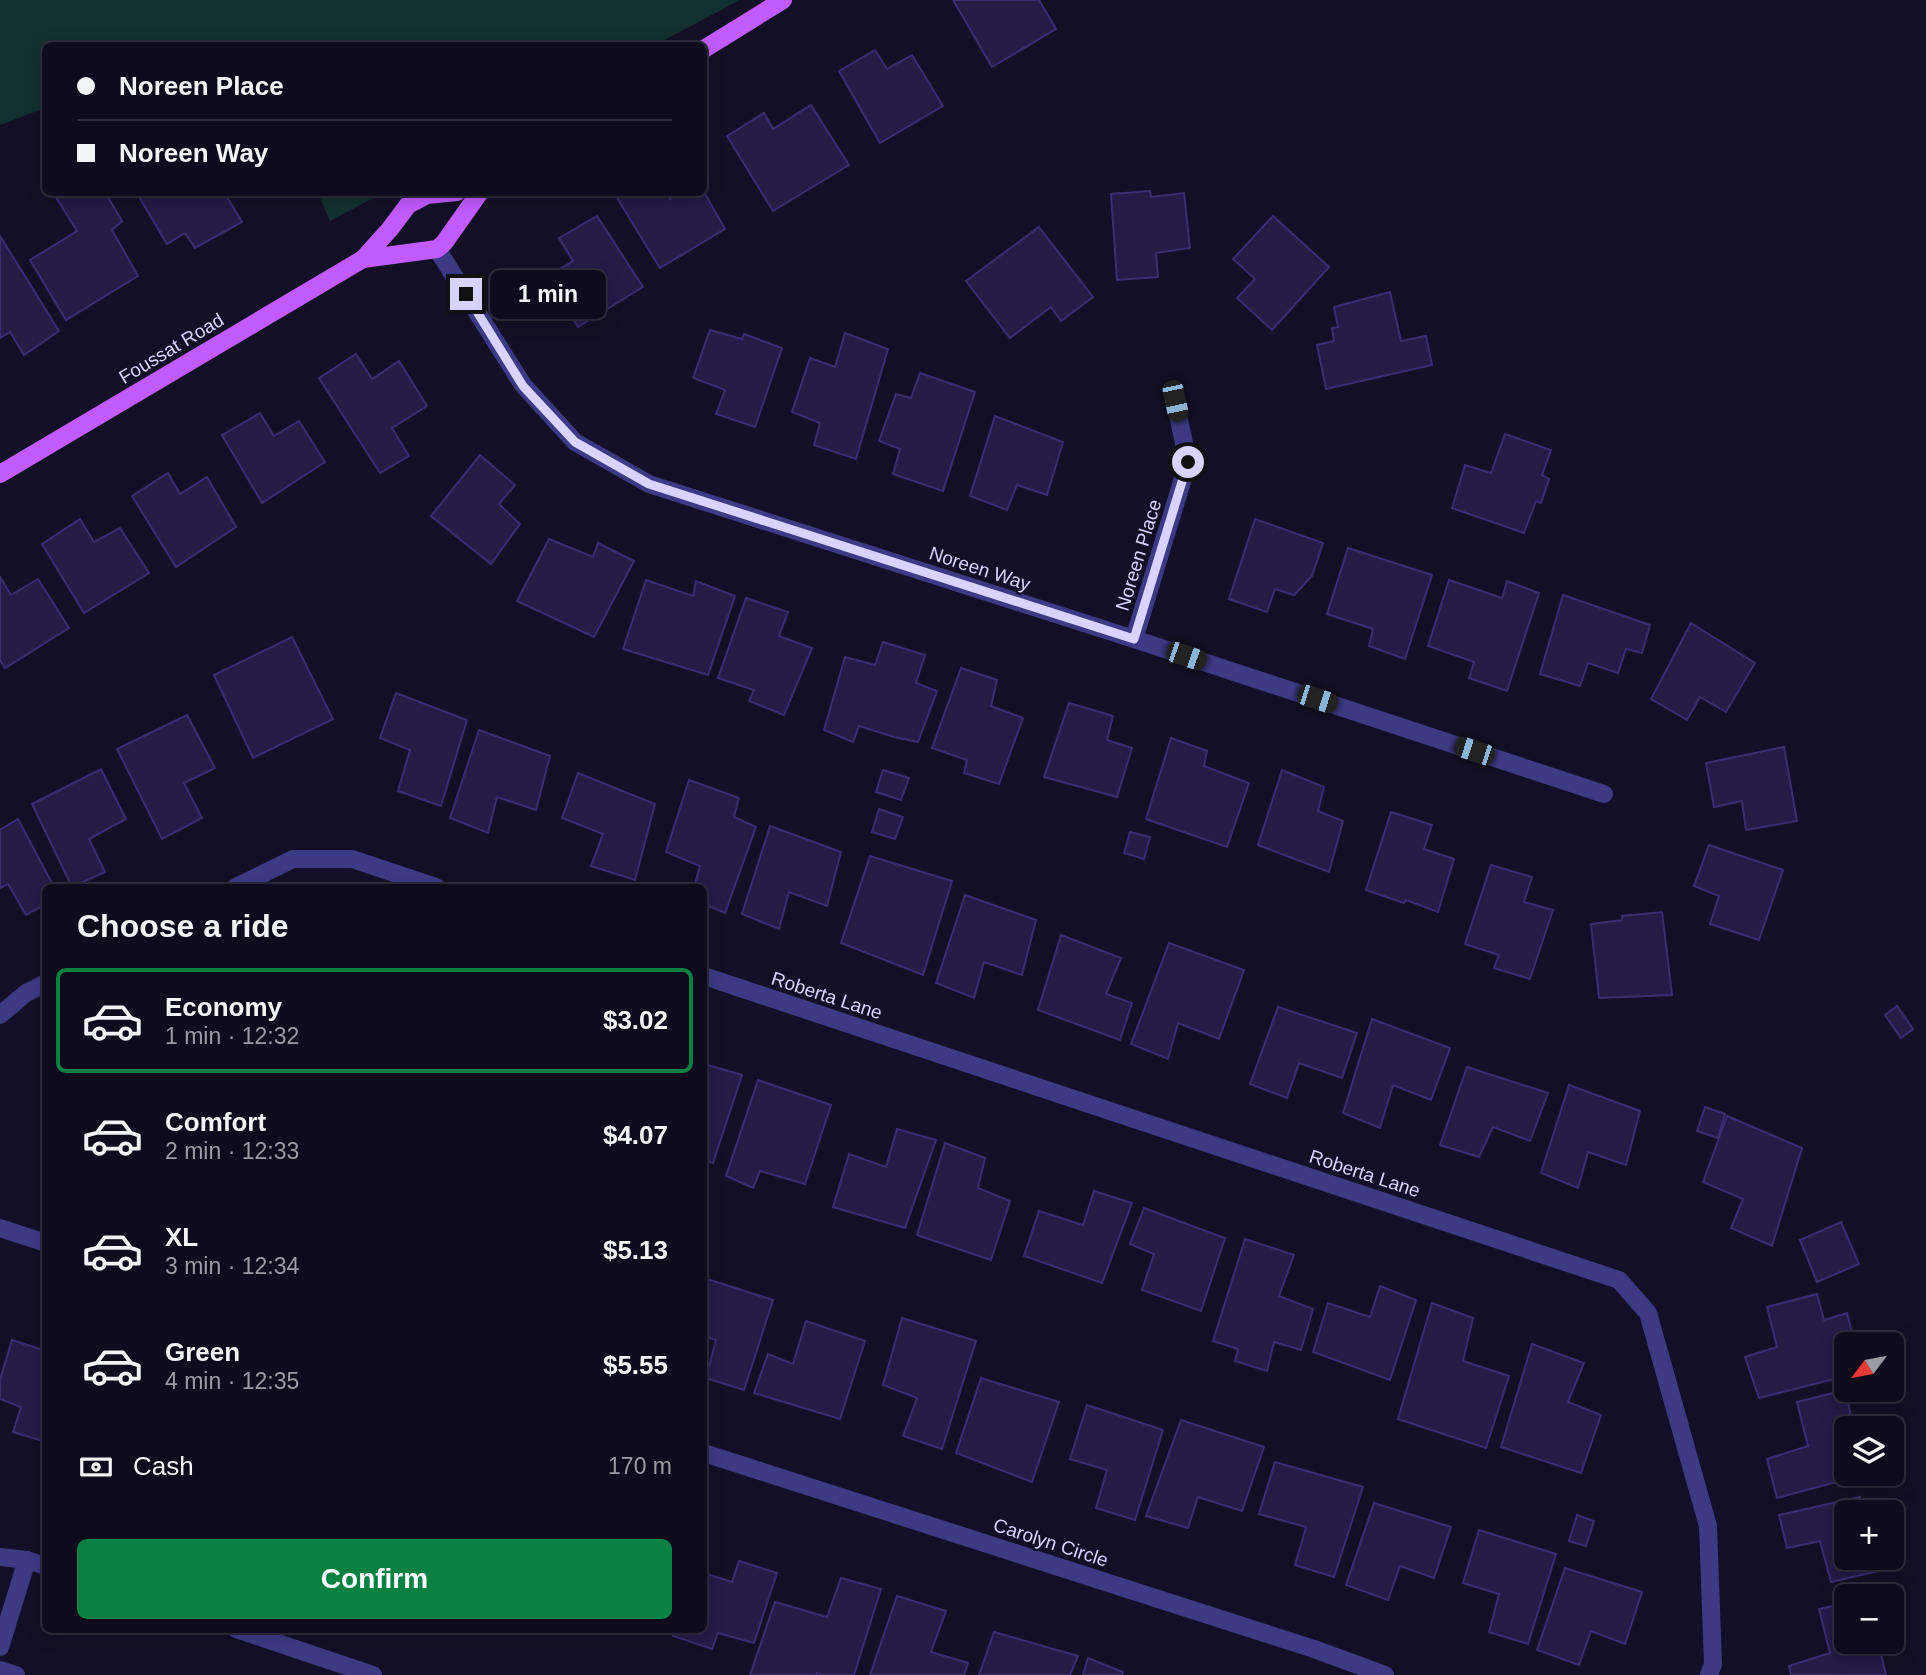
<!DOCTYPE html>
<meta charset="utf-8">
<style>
body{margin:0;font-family:Helvetica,sans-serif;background:#171425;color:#f1f3f6;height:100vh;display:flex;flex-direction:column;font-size:26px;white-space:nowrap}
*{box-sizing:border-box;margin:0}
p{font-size:23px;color:#9b9ba3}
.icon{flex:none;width:38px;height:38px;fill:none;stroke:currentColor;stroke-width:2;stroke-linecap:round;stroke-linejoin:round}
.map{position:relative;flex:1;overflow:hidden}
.sheet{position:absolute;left:42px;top:884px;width:665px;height:749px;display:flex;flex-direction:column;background:#0e0b1c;border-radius:10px;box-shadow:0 4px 18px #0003,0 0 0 2px #2e2b3b}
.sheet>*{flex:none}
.banner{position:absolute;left:42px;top:42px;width:665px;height:154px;border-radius:10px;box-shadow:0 4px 18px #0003,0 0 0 2px #2e2b3b;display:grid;align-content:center;height:154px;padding:0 35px;background:#0e0b1c}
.needle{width:46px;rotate:238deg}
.tools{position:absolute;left:1834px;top:1332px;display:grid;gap:14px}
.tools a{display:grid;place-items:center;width:70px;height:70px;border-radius:10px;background:#0e0b1c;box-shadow:0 4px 18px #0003,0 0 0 2px #2e2b3b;font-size:35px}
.end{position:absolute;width:32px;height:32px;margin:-16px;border:9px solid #d9d4ff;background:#111;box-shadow:0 0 0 4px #111}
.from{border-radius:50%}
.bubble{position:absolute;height:49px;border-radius:10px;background:#0e0b1c;box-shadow:0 4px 18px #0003,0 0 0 2px #2e2b3b;font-size:23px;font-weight:600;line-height:49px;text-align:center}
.car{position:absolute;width:21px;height:42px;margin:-21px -10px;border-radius:9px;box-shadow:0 0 5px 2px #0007;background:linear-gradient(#222 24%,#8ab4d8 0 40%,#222 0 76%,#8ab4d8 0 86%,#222 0)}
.banner b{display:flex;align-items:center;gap:24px;height:66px;font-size:26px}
.banner b+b{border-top:2px solid #2e2b3b}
.banner i{width:18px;height:18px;background:#f1f3f6}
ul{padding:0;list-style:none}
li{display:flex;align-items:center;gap:21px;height:105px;margin:0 14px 10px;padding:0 21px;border:4px solid transparent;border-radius:10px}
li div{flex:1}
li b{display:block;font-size:26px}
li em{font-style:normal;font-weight:600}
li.selected{border-color:#0b8043}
li>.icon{width:63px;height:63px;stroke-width:1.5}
h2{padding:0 35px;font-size:32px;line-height:84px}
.pay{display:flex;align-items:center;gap:18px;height:77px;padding:0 35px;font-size:26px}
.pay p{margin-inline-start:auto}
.action{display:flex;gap:14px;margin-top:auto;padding:14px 35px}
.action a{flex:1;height:80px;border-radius:10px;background:#0b8043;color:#fff;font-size:28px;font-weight:600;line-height:80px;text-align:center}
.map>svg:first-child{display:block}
.green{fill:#12302f}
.building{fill:#241b47;stroke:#3b2d73;stroke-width:2}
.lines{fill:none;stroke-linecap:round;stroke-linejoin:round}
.minor{stroke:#3d3a85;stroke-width:18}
.major{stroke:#c25bff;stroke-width:18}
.route{stroke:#d9d4ff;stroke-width:9}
.labels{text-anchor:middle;stroke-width:5;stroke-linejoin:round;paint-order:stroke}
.street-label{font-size:19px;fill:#d9d4ff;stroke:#130f26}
</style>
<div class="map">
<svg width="1926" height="1675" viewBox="0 0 1926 1675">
<rect width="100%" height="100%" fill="#130f26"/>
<g class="green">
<polygon points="0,0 740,0 655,45 46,46 45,108 0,125"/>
<polygon points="318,193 383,193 330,221"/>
</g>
<g class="building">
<polygon points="953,0 1039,0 1056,29 992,67"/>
<polygon points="875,50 887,69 912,55 943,106 880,143 839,71"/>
<polygon points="811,105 849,165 773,211 727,136 764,113 773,129"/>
<polygon points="1150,191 1151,197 1184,193 1190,248 1156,253 1158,277 1117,280 1111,194"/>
<polygon points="67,192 105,192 122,221 112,230 138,276 66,320 30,260 77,231 57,199"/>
<polygon points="142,192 224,192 242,222 195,248 185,233 167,244 138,195"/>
<polygon points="626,192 666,192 670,199 681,192 704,192 725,229 660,268 617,198"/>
<polygon points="597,216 643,287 578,327 547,277 573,261 559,238"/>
<polygon points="1273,216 1329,267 1272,330 1237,298 1255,279 1233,259"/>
<polygon points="1039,227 1093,297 1061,321 1051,307 1010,338 966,281"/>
<polygon points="0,236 59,331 24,355 10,332 0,338"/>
<polygon points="1390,292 1401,341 1426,336 1432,365 1326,389 1317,345 1334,341 1332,328 1338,327 1334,307"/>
<polygon points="710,330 742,339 744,334 782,348 755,427 716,414 725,390 693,378"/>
<polygon points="845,333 888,349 856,459 814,445 820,423 792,412 810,358 835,367"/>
<polygon points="356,354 372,379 399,361 427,406 392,428 409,456 380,473 319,378"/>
<polygon points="920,373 975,392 943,491 893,474 900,449 879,441 896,394 911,398"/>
<polygon points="260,413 274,436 299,421 325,462 262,503 222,435"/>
<polygon points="995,416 1063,442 1047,495 1017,485 1007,510 970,496"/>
<polygon points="1505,434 1551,450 1542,475 1549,479 1541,503 1536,501 1524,533 1452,508 1465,465 1491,473"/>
<polygon points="480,455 515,485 499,504 520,524 491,564 431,516"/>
<polygon points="168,473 180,494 207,477 236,527 176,567 132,496"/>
<polygon points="80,519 94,542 120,528 149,573 84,613 42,544"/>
<polygon points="1255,519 1323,543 1312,576 1294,595 1275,589 1267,612 1229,599"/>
<polygon points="549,539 593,557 598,543 634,561 594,637 517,601"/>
<polygon points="1348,548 1432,575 1405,659 1369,646 1373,629 1327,614"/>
<polygon points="0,577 11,595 38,579 69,628 5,668 0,660"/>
<polygon points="646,580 693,596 696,581 735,596 708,675 623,649"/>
<polygon points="1449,580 1502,598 1507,581 1539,593 1507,691 1469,678 1474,662 1428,646"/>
<polygon points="1563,595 1650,625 1642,653 1626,649 1618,673 1588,663 1580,686 1540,674"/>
<polygon points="746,598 788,612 779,636 812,648 784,715 749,701 754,690 718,678"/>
<polygon points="1691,623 1755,663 1726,712 1700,697 1687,720 1651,699"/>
<polygon points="292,637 333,719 253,758 214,675"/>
<polygon points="883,642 925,655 916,683 937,691 918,742 894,737 859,726 853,742 824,730 845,657 875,665"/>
<polygon points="961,668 997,680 991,706 1023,718 999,784 964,773 967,760 932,748"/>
<polygon points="396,693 467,720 441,806 398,791 410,750 380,738"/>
<polygon points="1069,703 1113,716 1107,740 1132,748 1117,797 1044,777"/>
<polygon points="187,715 215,768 184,783 202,818 162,839 117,749"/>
<polygon points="479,730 550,756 536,810 497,797 488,833 450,818"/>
<polygon points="1171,738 1207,751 1204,766 1249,783 1227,847 1146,819"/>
<polygon points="1784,747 1797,821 1746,830 1742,801 1714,807 1706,763"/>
<polygon points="101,769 126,819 89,839 105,872 72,887 32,804"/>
<polygon points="883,770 909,778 901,800 876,792"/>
<polygon points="1282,770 1324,787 1318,811 1343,821 1329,872 1258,845"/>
<polygon points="578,773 655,804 635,880 591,866 603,834 562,818"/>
<polygon points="689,780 739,798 734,817 756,827 725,913 704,904 704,887 694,887 700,866 666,852"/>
<polygon points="879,809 903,817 895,839 872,832"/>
<polygon points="1391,812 1432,825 1424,849 1454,859 1438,912 1406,900 1404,903 1366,890"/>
<polygon points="18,819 54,887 46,887 46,904 26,915 8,884 0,888 0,830"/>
<polygon points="770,826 841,852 827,906 789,892 779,929 742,914"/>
<polygon points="1130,832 1150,837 1144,859 1124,853"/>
<polygon points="1709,845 1783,870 1759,940 1710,924 1719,896 1694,886"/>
<polygon points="870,856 952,881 923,975 841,943"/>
<polygon points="1491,865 1532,877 1524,902 1553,910 1530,979 1494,968 1499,955 1465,944"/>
<polygon points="965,895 1036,920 1022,975 984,962 974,998 936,983"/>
<polygon points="1662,912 1672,995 1599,998 1591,924 1622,920 1622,916"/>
<polygon points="1061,935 1121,958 1106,994 1132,1003 1120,1040 1038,1010"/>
<polygon points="1169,943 1244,970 1219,1039 1178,1023 1168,1059 1131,1044"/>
<polygon points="1897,1006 1913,1029 1901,1038 1885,1015"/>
<polygon points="1278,1007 1357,1033 1342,1078 1299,1063 1287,1098 1250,1084"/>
<polygon points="1372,1019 1450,1048 1431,1100 1393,1085 1380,1128 1343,1113"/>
<polygon points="704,1064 742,1075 713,1163 704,1160"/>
<polygon points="1467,1067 1548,1093 1530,1141 1493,1127 1479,1157 1440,1145"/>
<polygon points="758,1080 831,1105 805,1184 760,1171 753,1188 726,1176"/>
<polygon points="1569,1085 1640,1111 1626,1165 1588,1152 1578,1188 1541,1173"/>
<polygon points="1705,1107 1725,1114 1718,1138 1697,1131"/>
<polygon points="1727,1116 1802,1148 1772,1246 1731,1228 1743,1199 1703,1182"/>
<polygon points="897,1129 936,1140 905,1228 833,1207 849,1154 886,1167"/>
<polygon points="945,1143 985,1158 978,1188 1010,1201 991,1260 917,1235"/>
<polygon points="1094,1191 1132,1203 1102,1283 1024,1256 1039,1211 1083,1225"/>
<polygon points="1144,1208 1225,1238 1201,1311 1142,1290 1154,1254 1130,1244"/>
<polygon points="1841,1222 1859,1264 1817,1282 1800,1240"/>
<polygon points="1245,1239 1294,1255 1279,1296 1313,1309 1301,1350 1274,1342 1267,1371 1235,1361 1238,1349 1213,1341"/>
<polygon points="704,1278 773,1300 744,1390 706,1378 716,1340 704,1336"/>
<polygon points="1380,1286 1416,1300 1390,1380 1313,1352 1328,1303 1370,1317"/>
<polygon points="1817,1294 1824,1320 1847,1313 1855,1344 1846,1344 1846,1376 1759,1398 1745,1357 1777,1347 1767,1307"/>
<polygon points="1432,1303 1473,1318 1463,1361 1509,1376 1486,1448 1398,1419"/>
<polygon points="902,1318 976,1341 942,1449 903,1436 917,1398 883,1385"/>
<polygon points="806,1321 865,1341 840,1419 754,1393 768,1354 793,1364"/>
<polygon points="12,1340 46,1351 46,1442 13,1432 21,1407 0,1399 0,1380"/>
<polygon points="1532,1344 1584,1363 1568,1402 1601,1415 1581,1473 1501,1447"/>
<polygon points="981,1378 1059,1402 1032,1482 956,1453"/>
<polygon points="1845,1390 1854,1428 1846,1428 1846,1474 1866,1474 1777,1498 1767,1459 1808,1446 1797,1402"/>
<polygon points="1087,1405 1163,1430 1135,1520 1096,1508 1107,1470 1070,1459"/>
<polygon points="1181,1420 1264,1447 1242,1511 1198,1497 1188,1528 1146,1516"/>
<polygon points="1275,1462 1363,1487 1334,1577 1295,1565 1306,1527 1259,1514"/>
<polygon points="1860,1497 1864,1512 1846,1512 1846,1558 1876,1558 1879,1571 1831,1582 1820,1541 1787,1548 1779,1515"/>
<polygon points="1374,1503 1451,1527 1434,1578 1400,1566 1388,1600 1346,1585"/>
<polygon points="1577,1515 1594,1521 1586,1546 1569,1541"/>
<polygon points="1479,1530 1556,1554 1528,1644 1489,1632 1499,1594 1463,1583"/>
<polygon points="739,1561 777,1573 754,1643 718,1633 712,1649 673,1636 676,1629 704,1629 704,1573 732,1582"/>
<polygon points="1565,1568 1642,1592 1625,1644 1591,1631 1579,1665 1537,1650"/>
<polygon points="841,1578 881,1589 854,1675 823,1675 817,1673 816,1675 750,1675 775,1602 827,1617"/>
<polygon points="897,1596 946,1611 931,1652 968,1663 964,1675 870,1675"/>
<polygon points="1846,1603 1846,1642 1878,1642 1886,1675 1791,1675 1789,1666 1830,1653 1819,1609"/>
<polygon points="994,1632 1078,1656 1070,1675 979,1675"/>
<polygon points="1088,1658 1123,1672 1122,1675 1083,1675"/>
</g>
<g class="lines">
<g class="minor">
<polyline points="437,249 523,385 575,442 649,484 1134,639 1604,794"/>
<polyline points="1134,639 1188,462 1175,401"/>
<polyline points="236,887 293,859 352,859 436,887"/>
<polyline points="704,976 1619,1280 1648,1313 1708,1526 1713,1664 1709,1675"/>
<polyline points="0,1015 26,993 46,983"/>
<polyline points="0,1228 46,1243"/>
<polyline points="704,1453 1314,1649 1385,1675"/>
<polyline points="0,1557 27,1560 46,1566"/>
<polyline points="236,1629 373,1675"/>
<polyline points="0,1647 27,1560"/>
<polyline points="0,1670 16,1675"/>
</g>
<g class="major">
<polyline points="704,49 783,0"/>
<polyline points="457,192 427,195 408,205 390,229 363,259 437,249 444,243 480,192"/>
<polyline points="0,474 363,259"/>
</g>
</g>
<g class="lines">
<polyline class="route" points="466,294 523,386 575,442 649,484 1134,639 1188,462"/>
</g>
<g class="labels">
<g class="street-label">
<text transform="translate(171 348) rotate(-31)" y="7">Foussat Road</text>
<text transform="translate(1138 555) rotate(-73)" y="7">Noreen Place</text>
<text transform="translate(980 568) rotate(18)" y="7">Noreen Way</text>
<text transform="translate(827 995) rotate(18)" y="7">Roberta Lane</text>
<text transform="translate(1365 1173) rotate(18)" y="7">Roberta Lane</text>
<text transform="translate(1051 1542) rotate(18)" y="7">Carolyn Circle</text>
</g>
</g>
</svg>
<div class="tools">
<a><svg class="needle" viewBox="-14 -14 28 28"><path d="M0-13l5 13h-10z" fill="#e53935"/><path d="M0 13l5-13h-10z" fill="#9b9ba3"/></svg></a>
<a><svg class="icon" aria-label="layers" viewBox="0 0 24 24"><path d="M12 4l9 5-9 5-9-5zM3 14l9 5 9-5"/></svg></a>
<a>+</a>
<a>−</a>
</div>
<i class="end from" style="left:1188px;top:462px"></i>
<i class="end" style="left:466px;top:294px"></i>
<div class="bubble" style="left:490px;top:270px;width:116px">1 min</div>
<i class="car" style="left:1175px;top:401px;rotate:168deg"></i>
<i class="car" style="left:1186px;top:656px;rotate:109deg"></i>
<i class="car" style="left:1317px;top:699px;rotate:108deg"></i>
<i class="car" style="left:1474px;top:751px;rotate:288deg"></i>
<div class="banner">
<b><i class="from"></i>Noreen Place</b>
<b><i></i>Noreen Way</b>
</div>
<section class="sheet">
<h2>Choose a ride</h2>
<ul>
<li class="selected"><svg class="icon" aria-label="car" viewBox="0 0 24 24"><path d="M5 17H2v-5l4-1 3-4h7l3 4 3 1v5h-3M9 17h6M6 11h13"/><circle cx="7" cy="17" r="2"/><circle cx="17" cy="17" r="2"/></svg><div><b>Economy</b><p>1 min · 12:32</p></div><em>$3.02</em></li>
<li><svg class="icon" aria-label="car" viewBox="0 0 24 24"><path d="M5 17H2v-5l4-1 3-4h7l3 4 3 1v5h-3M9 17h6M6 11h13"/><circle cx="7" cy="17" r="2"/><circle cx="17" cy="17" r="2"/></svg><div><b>Comfort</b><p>2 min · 12:33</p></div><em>$4.07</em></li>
<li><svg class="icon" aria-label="car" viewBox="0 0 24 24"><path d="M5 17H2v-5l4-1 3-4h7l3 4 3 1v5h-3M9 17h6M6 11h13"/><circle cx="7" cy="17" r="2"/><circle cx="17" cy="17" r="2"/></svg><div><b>XL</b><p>3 min · 12:34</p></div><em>$5.13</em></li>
<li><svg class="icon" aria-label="car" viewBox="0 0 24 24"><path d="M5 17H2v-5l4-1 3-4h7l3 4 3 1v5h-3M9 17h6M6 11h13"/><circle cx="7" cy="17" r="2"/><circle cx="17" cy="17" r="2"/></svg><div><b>Green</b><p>4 min · 12:35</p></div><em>$5.55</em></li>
</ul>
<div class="pay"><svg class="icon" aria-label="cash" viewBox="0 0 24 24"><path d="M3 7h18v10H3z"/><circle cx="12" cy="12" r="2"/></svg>Cash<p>170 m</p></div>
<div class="action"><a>Confirm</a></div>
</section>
</div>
